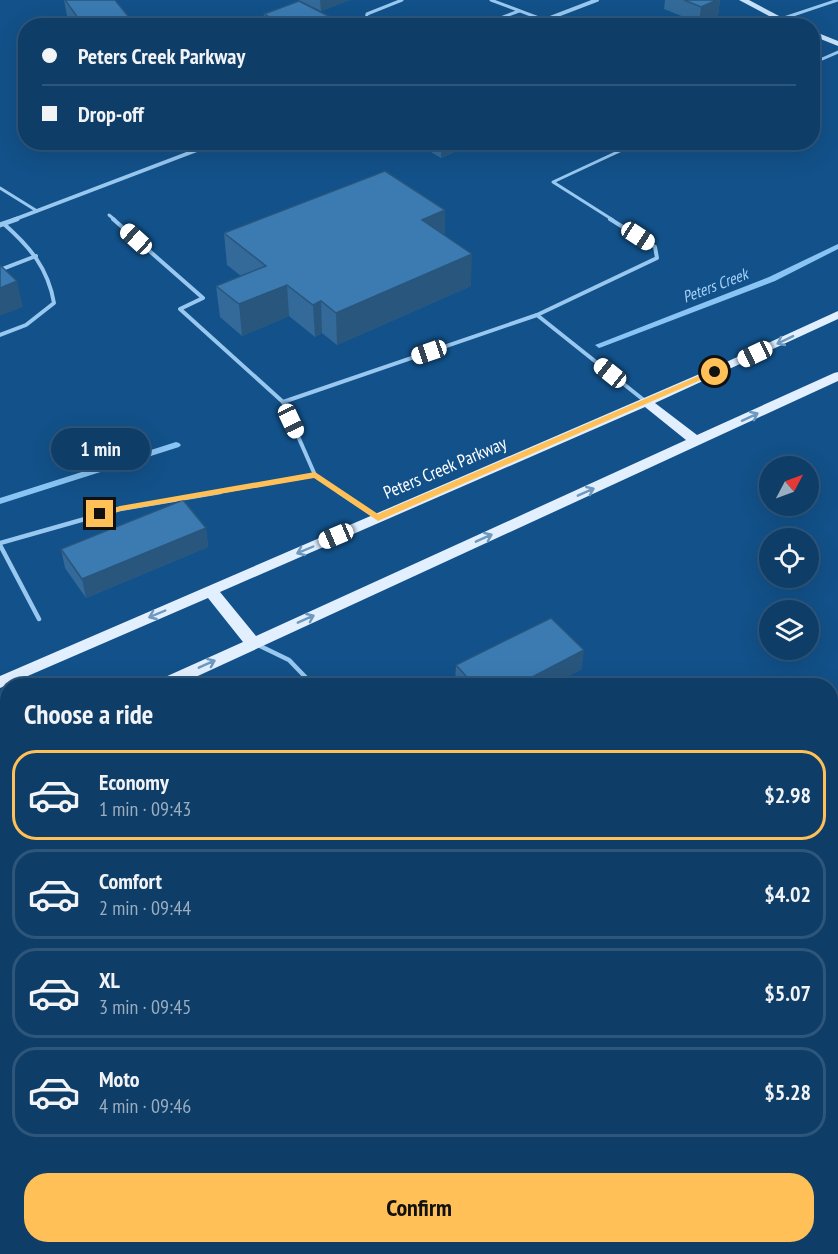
<!DOCTYPE html>
<meta charset="utf-8">
<style>
body{margin:0;font-family:"PT Sans Narrow",sans-serif;background:#17446d;color:#f1f3f6;height:100vh;display:flex;flex-direction:column;font-size:22px;white-space:nowrap}
*{box-sizing:border-box;margin:0}
p{font-size:20px;color:#9baec0}
.icon{flex:none;width:33px;height:33px;fill:none;stroke:currentColor;stroke-width:2;stroke-linecap:round;stroke-linejoin:round}
.map{position:relative;flex:1;overflow:hidden}
.side{position:absolute;left:0px;top:678px;width:838px;height:576px;display:flex;flex-direction:column;background:#0e3d67;border-radius:24px 24px 0 0;box-shadow:0 6px 24px #0002,0 0 0 2px #2e567b}
.side>*{flex:none}
.top-card{position:absolute;left:18px;top:18px;width:802px;height:132px;border-radius:24px;box-shadow:0 6px 24px #0002,0 0 0 2px #2e567b;display:grid;align-content:center;height:132px;padding:0 24px;background:#0e3d67}
.needle{width:39px;rotate:49deg}
.controls{position:absolute;left:759px;top:456px;display:grid;gap:12px}
.controls a{display:grid;place-items:center;width:60px;height:60px;border-radius:50%;background:#0e3d67;box-shadow:0 6px 24px #0002,0 0 0 2px #2e567b;font-size:30px}
.end{position:absolute;width:27px;height:27px;margin:-14px;border:8px solid #ffc057;background:#111;box-shadow:0 0 0 3px #111}
.from{border-radius:50%}
.bubble{position:absolute;height:42px;border-radius:21px;background:#0e3d67;box-shadow:0 6px 24px #0002,0 0 0 2px #2e567b;font-size:20px;font-weight:800;line-height:42px;text-align:center}
.car{position:absolute;width:18px;height:36px;margin:-18px -9px;border-radius:8px;box-shadow:0 0 4px 2px #0007;background:linear-gradient(#fff 24%,#345 0 40%,#fff 0 76%,#345 0 86%,#fff 0)}
.top-card b{display:flex;align-items:center;gap:21px;height:57px;font-size:22px}
.top-card b+b{border-top:2px solid #2e567b}
.top-card i{width:15px;height:15px;background:#f1f3f6}
ul{padding:0;list-style:none}
li{display:flex;align-items:center;gap:18px;height:90px;margin:0 12px 9px;padding:0 12px;border:3px solid #2e567b;border-radius:24px}
li div{flex:1}
li b{display:block;font-size:22px}
li em{font-style:normal;font-weight:800}
li.on{border-color:#ffc057}
li>.icon{width:54px;height:54px;stroke-width:1.5}
h2{padding:0 24px;font-size:27px;line-height:72px}
.button{display:flex;gap:12px;margin-top:auto;padding:12px 24px}
.button a{flex:1;height:69px;border-radius:24px;background:#ffc057;color:#111;font-size:24px;font-weight:800;line-height:69px;text-align:center}
.map>svg:first-child{display:block}
.lines{fill:none;stroke-linecap:round;stroke-linejoin:round}
.stream{fill:#8ac4f4;fill-rule:evenodd}
.lane-far3{stroke:#98c8f0;stroke-width:3}
.lane-far2{stroke:#98c8f0;stroke-width:4}
.lane-far1{stroke:#98c8f0;stroke-width:4.5}
.lane{stroke:#98c8f0;stroke-width:6}
.street-far1{stroke:#98c8f0;stroke-width:4}
.street{stroke:#98c8f0;stroke-width:5}
.secondary{fill:#c6e2fb;fill-rule:evenodd}
.primary{fill:#e1efff;fill-rule:evenodd}
.wall{fill:#336a99}
.shaded-wall{fill:#29567d}
.building{fill:#3b7bb2;stroke:#29567d;stroke-width:1.5}
.oneway{stroke:#6f98be}
.route{fill:#ffc057}
.labels{text-anchor:middle;stroke-width:4.5;stroke-linejoin:round;paint-order:stroke}
.far-water-label{font-size:16px;font-style:italic;fill:#a4d1f8;stroke:#125189}
.street-label{font-size:18px;fill:#fff;stroke:#125189}
</style>
<div class="map">
<svg width="838" height="1254" viewBox="0 0 838 1254">
<rect width="100%" height="100%" fill="#125189"/>
<g class="lines">
<g class="stream">
<polygon points="838,244 838,249 775,281 602,347 599,348 595,345 769,277"/>
<polygon points="176,442 179,443 181,445 179,447 0,504 0,498"/>
</g>
<g class="lane-far3">
<polyline points="491,0 544,20"/>
<polyline points="781,19 838,0"/>
<polyline points="365,26 367,14 402,0"/>
<polyline points="480,26 519,11"/>
<polyline points="813,63 838,52"/>
<polyline points="0,188 37,211"/>
<polyline points="109,215 115,220"/>
<polyline points="613,220 553,182 639,142"/>
</g>
<g class="lane-far2">
<polyline points="113,219 203,298 180,309 283,402 315,475"/>
<polyline points="0,270 36,256"/>
<polyline points="537,315 645,401"/>
<path d="M0,335L26,325L54,303C48,268 30,247 4,224"/>
<polyline points="283,402 537,315 657,258 655,247 610,219"/>
<polyline points="212,493 315,475 341,493"/>
</g>
<g class="lane-far1">
<polyline points="339,492 378,518"/>
<polyline points="0,543 120,509 220,492"/>
<polyline points="0,545 39,619"/>
<polyline points="256,644 289,660 314,686"/>
<polyline points="831,746 838,740"/>
</g>
<g class="lane">
<polyline points="0,859 8,855"/>
<polyline points="831,1111 838,1107"/>
<polyline points="0,1143 8,1142"/>
<polyline points="104,1246 109,1254"/>
<polyline points="148,1254 159,1246"/>
<polyline points="530,1254 539,1246"/>
</g>
<g class="street-far1">
<polyline points="529,26 597,0"/>
<polyline points="13,220 218,142"/>
</g>
<polyline class="street" points="0,225 17,219"/>
<g class="secondary">
<polygon points="739,0 749,0 798,26 788,26"/>
<polygon points="813,31 838,41 838,46 813,36"/>
</g>
<g class="primary">
<path d="M838,311V319L655,403L697,435L834,373L838,372V381L176,686H152L154,682L243,642L208,598L0,688V676L711,369ZM645,407L686,440L256,636L220,592Z"/>
<polygon points="8,749 8,763 0,765 0,752"/>
</g>
</g>
<g class="wall">
<polygon points="64,0 115,0 136,26 71,26 68,21"/>
<polygon points="298,0 350,0 321,11"/>
<polygon points="665,0 720,0 718,15 699,23 664,9"/>
<polygon points="264,14 348,26 264,26"/>
<polygon points="414,142 477,142 441,158"/>
<polygon points="224,233 445,236 471,286 337,345 322,333 315,337 289,316 242,336 220,317 216,286 241,276 227,265"/>
<polygon points="206,528 208,547 86,598 65,568 61,549"/>
<polygon points="456,665 582,669 550,686 457,686 455,684"/>
<polygon points="8,862 8,1020 0,1009 0,866"/>
</g>
<g class="shaded-wall">
<polygon points="320,0 350,0 321,11"/>
<polygon points="717,0 720,0 718,15 699,23 701,7"/>
<polygon points="441,142 477,142 441,158"/>
<polygon points="445,210 445,242 422,220"/>
<polygon points="472,254 471,286 337,345 336,313"/>
<polygon points="17,281 23,307 0,316 0,288"/>
<polygon points="287,285 289,316 242,336 239,304"/>
<polygon points="321,301 322,333 315,337 313,305"/>
<polygon points="206,528 208,547 86,598 82,579"/>
<polygon points="584,650 582,669 550,686 515,686"/>
<polygon points="838,1066 838,1084 831,1091 831,1073"/>
<polygon points="347,1246 374,1246 365,1254 337,1254"/>
</g>
<g class="building">
<polygon points="65,0 115,0 136,26 84,26"/>
<polygon points="684,0 717,0 701,7"/>
<polygon points="299,1 348,26 285,26 264,14"/>
<polygon points="385,171 445,210 422,220 472,254 336,313 321,301 313,305 287,285 239,304 216,286 266,266 224,233"/>
<polygon points="0,265 17,281 0,288"/>
<polygon points="183,500 206,528 82,579 61,549"/>
<polygon points="551,618 584,650 515,686 475,686 456,665"/>
<polygon points="838,787 838,1066 831,1073 831,792"/>
<polygon points="8,862 8,1007 0,996 0,866"/>
<polygon points="224,1246 347,1246 337,1254 214,1254"/>
</g>
<defs><path id="oneway-shaft" d="M-6 0H5M1.5-3L5.5 0L1.5 3" fill="none" stroke-width="1.6" stroke-linecap="round" stroke-linejoin="round" transform="scale(1.5)"/></defs>
<g class="oneway">
<use href="#oneway-shaft" transform="translate(785 340) rotate(154)"/>
<use href="#oneway-shaft" transform="translate(750 417) rotate(-25)"/>
<use href="#oneway-shaft" transform="translate(586 492) rotate(-24)"/>
<use href="#oneway-shaft" transform="translate(484 538) rotate(-24)"/>
<use href="#oneway-shaft" transform="translate(305 550) rotate(157)"/>
<use href="#oneway-shaft" transform="translate(157 614) rotate(157)"/>
<use href="#oneway-shaft" transform="translate(306 619) rotate(-24)"/>
<use href="#oneway-shaft" transform="translate(207 664) rotate(-24)"/>
</g>
<polygon class="route" points="712,370 719,372 378,521 314,478 120,511 100,517 95,514 120,506 315,472 378,514"/>
<g class="labels">
<g class="far-water-label">
<text transform="translate(715 285) rotate(-21)" y="6">Peters Creek</text>
</g>
<g class="street-label">
<text transform="translate(445 468) rotate(-23)" y="6">Peters Creek Parkway</text>
</g>
</g>
</svg>
<div class="controls">
<a><svg class="needle" viewBox="-14 -14 28 28"><path d="M0-13l5 13h-10z" fill="#e53935"/><path d="M0 13l5-13h-10z" fill="#9baec0"/></svg></a>
<a><svg class="icon" aria-label="locate" viewBox="0 0 24 24"><circle cx="12" cy="12" r="6"/><path d="M12 2v4M12 18v4M2 12h4M18 12h4"/></svg></a>
<a><svg class="icon" aria-label="layers" viewBox="0 0 24 24"><path d="M12 4l9 5-9 5-9-5zM3 14l9 5 9-5"/></svg></a>
</div>
<i class="end from" style="left:715px;top:372px"></i>
<i class="end" style="left:100px;top:514px"></i>
<div class="bubble" style="left:51px;top:428px;width:99px">1 min</div>
<i class="car" style="left:638px;top:236px;rotate:123deg"></i>
<i class="car" style="left:136px;top:239px;rotate:312deg"></i>
<i class="car" style="left:429px;top:352px;rotate:251deg"></i>
<i class="car" style="left:755px;top:354px;rotate:245deg"></i>
<i class="car" style="left:610px;top:373px;rotate:309deg"></i>
<i class="car" style="left:291px;top:421px;rotate:155deg"></i>
<i class="car" style="left:336px;top:536px;rotate:247deg"></i>
<div class="top-card">
<b><i class="from"></i>Peters Creek Parkway</b>
<b><i></i>Drop-off</b>
</div>
<section class="side">
<h2>Choose a ride</h2>
<ul>
<li class="on"><svg class="icon" aria-label="car" viewBox="0 0 24 24"><path d="M5 17H2v-5l4-1 3-4h7l3 4 3 1v5h-3M9 17h6M6 11h13"/><circle cx="7" cy="17" r="2"/><circle cx="17" cy="17" r="2"/></svg><div><b>Economy</b><p>1 min · 09:43</p></div><em>$2.98</em></li>
<li><svg class="icon" aria-label="car" viewBox="0 0 24 24"><path d="M5 17H2v-5l4-1 3-4h7l3 4 3 1v5h-3M9 17h6M6 11h13"/><circle cx="7" cy="17" r="2"/><circle cx="17" cy="17" r="2"/></svg><div><b>Comfort</b><p>2 min · 09:44</p></div><em>$4.02</em></li>
<li><svg class="icon" aria-label="car" viewBox="0 0 24 24"><path d="M5 17H2v-5l4-1 3-4h7l3 4 3 1v5h-3M9 17h6M6 11h13"/><circle cx="7" cy="17" r="2"/><circle cx="17" cy="17" r="2"/></svg><div><b>XL</b><p>3 min · 09:45</p></div><em>$5.07</em></li>
<li><svg class="icon" aria-label="car" viewBox="0 0 24 24"><path d="M5 17H2v-5l4-1 3-4h7l3 4 3 1v5h-3M9 17h6M6 11h13"/><circle cx="7" cy="17" r="2"/><circle cx="17" cy="17" r="2"/></svg><div><b>Moto</b><p>4 min · 09:46</p></div><em>$5.28</em></li>
</ul>
<div class="button"><a>Confirm</a></div>
</section>
</div>
